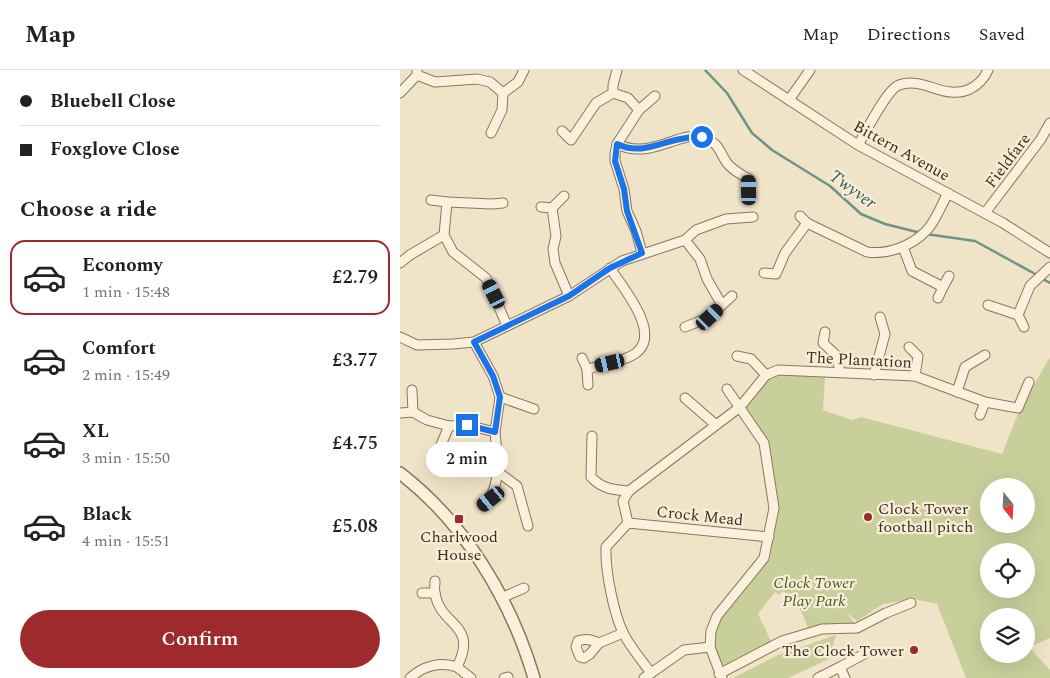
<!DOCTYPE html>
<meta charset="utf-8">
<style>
body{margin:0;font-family:Spectral,serif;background:#f6f6f6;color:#222;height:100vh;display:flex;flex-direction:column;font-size:19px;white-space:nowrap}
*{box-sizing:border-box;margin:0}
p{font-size:16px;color:#767676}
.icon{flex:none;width:28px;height:28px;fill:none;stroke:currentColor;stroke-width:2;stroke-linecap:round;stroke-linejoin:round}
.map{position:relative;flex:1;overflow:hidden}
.details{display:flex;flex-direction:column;background:#fff;width:400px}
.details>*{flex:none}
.top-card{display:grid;align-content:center;height:110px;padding:0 20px;background:#fff}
.needle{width:32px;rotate:162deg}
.controls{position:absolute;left:580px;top:408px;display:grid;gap:10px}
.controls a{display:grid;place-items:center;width:55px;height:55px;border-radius:50%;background:#fff;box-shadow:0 5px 20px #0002;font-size:25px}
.end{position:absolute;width:22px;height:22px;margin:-11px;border:6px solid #1a73e8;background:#fff;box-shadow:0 0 0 2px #fff}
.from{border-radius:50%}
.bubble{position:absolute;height:35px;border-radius:18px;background:#fff;box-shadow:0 5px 20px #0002;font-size:16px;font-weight:600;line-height:35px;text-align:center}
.car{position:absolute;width:15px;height:30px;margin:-15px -8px;border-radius:6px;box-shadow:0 0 4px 1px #0007;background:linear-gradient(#222 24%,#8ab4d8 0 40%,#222 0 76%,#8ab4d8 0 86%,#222 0)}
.top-card b{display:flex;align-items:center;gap:18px;height:48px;font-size:19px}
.top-card b+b{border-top:1px solid #e0e0e0}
.top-card i{width:12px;height:12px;background:#222}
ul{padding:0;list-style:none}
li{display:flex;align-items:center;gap:15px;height:75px;margin:0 10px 8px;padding:0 10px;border:2px solid transparent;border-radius:15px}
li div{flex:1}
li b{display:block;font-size:19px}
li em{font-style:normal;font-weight:600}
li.active{border-color:#9e2a2b}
li>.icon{width:45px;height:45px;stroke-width:1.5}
h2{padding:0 20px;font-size:22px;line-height:60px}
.primary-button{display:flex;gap:10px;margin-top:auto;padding:10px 20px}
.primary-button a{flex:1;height:58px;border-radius:30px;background:#9e2a2b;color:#fff;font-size:20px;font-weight:600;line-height:58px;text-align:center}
header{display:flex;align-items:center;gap:30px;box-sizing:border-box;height:70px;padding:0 25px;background:#fff;border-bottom:1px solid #e0e0e0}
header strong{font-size:24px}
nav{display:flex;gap:28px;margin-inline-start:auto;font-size:18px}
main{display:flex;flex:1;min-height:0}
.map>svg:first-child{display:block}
.green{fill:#c9cf9b;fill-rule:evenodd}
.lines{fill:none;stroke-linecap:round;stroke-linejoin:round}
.stream{stroke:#6f938a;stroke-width:2.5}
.minor-casing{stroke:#8d765c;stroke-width:11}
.tertiary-casing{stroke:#8d765c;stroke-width:14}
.minor{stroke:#faf1dc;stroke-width:9}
.tertiary{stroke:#faf1dc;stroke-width:11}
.route{stroke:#1a73e8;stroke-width:6}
.poi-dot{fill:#9e2a2b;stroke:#f7eed8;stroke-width:2}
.labels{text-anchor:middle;stroke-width:4.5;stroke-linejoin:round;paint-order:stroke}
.street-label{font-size:16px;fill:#3d2e20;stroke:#f7eed8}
.poi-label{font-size:16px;fill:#3d2e20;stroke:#f7eed8;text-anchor:start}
.park-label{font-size:16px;font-style:italic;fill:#4d5a26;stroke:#f7eed8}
.water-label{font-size:18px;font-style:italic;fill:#2f5d5a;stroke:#f7eed8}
</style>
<header>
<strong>Map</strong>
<nav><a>Map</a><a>Directions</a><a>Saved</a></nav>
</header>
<main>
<section class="details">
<div class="top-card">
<b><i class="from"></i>Bluebell Close</b>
<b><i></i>Foxglove Close</b>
</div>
<h2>Choose a ride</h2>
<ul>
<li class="active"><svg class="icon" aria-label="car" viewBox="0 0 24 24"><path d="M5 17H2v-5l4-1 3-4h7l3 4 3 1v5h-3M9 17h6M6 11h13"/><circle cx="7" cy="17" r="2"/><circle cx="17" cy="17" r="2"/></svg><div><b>Economy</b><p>1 min · 15:48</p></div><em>£2.79</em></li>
<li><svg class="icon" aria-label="car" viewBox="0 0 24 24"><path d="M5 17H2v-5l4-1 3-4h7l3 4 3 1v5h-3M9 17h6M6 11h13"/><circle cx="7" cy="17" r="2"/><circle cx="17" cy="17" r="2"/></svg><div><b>Comfort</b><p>2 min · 15:49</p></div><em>£3.77</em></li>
<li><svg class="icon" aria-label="car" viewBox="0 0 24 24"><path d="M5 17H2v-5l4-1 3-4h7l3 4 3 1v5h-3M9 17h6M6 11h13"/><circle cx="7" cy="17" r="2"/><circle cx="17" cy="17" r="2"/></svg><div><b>XL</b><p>3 min · 15:50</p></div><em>£4.75</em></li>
<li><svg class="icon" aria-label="car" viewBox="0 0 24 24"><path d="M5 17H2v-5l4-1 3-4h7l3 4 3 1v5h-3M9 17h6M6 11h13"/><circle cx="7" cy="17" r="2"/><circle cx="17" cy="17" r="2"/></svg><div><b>Black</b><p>4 min · 15:51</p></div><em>£5.08</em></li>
</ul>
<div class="primary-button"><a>Confirm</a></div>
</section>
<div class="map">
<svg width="650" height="608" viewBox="0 0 650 608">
<rect width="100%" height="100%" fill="#f0e4c8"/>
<g class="green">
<path d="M650,287V568L629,577L650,600V608H566L537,534L513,529L483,534L457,551L447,543L456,555L409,562C403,543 399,533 383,521L379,525L375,522L358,544L373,575L319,604L311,561L364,488L374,438L364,373L340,337L366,305L413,302L425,308L423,340L452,350L461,347L602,384L620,339ZM589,416H626V454H589ZM589,481H626V519H589ZM589,546H626V584H589Z"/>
<polygon points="436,565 429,589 388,608 333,608 378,585"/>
</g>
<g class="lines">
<g class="stream">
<polyline points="305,0 327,23 352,63 372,80 430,116 461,144 485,154 521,163"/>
<polyline points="526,164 575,171 637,205"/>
<polyline points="641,208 650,213"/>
</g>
<defs>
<g id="minor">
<polyline points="343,0 458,75 603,153 650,183"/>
<polyline points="17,5 35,12 77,9 90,12 103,23 118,12 124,0"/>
<polyline points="0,23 17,5 17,0"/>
<polyline points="213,23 213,15 217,0"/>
<polyline points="389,30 410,0"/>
<polyline points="162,61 171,70 196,33 213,23 228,28 239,40"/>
<polyline points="91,63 102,40 103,23"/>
<path d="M217,74C251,91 280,59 304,68C321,75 318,80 327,93C332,100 342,105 349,109V120"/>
<path d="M458,75C466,62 487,19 499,15C523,6 545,31 570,19C578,15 584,9 588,0"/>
<polyline points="164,126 152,138 156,166 153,179 155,193 169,226"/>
<polyline points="31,130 47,132"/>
<polyline points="103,133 92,134 47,132 44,165 53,182 86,208 94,225 107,256"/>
<polyline points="141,137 152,138"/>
<polyline points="585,143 641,69 650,53"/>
<polyline points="400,146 407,153"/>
<polyline points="503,177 512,201 543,217 549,206"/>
<polyline points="242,183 236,161 227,141 224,119 215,91 215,84 217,74 239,40 255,26"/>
<polyline points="0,193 10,185 44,165"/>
<path d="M364,203L376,204L385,183L407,153L467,182C488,185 512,176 527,160C535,152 542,134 548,123"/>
<polyline points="538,228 543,217"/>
<polyline points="322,235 332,226"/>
<polyline points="588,235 618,245 630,216 650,197"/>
<polyline points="618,245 624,257"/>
<polyline points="285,257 310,247 322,235 307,209 300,189 285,170"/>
<polyline points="425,262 423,273 436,285 440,301"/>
<polyline points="0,267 17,275 53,274 74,272 169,226 222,191 285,170 296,160 326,149 353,147"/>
<polyline points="509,277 518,286 515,306"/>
<polyline points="337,286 351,289 366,305"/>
<polyline points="182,288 187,299"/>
<polyline points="474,305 485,264 480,247"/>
<path d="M188,315L187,299C199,296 226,291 236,283C262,263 223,218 210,198"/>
<polyline points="12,320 13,342"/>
<polyline points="557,322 565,297 585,285"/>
<polyline points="100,327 134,339"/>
<polyline points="285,328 316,355"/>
<polyline points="0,343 13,342 27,350 49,356 67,355 95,362 100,327 93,306 74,272"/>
<polyline points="580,345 585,332"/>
<path d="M192,366L191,407C202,419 214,420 229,421"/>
<polyline points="38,382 49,356"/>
<polyline points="98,402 117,416 128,456"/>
<path d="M83,435C103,419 97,385 95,362"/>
<polyline points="228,453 223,431 229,421 340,337 366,305 378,300 515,306 585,332 618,338 629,312"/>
<path d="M228,453L206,477C205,500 214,548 226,568C233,580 242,591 251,603"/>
<polyline points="228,453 369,467"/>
<path d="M35,511C35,515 34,520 35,523C40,557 79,553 57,597L71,608"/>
<polyline points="22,523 35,523"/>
<polyline points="101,528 124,518"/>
<path d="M199,573C192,570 186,568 178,571L176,577L180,587L184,588L190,584L199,573L223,563"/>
<polyline points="319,604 382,571 422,559 457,558 486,543 511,533"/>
<path d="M10,608C23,596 41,591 57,597"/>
<polyline points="104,608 108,607"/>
<polyline points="244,608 284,580 310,577"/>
<polyline points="322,608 310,577 311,561 317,546 364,488 374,438 364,373 327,319"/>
<polyline points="418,608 440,597"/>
<polyline points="445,608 440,597 466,583"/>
</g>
<path id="tertiary" d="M0,403C65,453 111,530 134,608"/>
</defs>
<use href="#minor" class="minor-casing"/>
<use href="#tertiary" class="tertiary-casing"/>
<use href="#minor" class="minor"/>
<use href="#tertiary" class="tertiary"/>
</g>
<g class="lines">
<path class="route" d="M67,355L95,362L100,327L93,306L74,272L169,226L210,198L242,183L227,141L224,119L215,91L217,74C242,86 262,71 286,68C291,67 297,67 302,67"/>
</g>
<g class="poi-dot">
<circle cx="468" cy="447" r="5"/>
<rect x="54" y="444" width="10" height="10" rx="2.5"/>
<circle cx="514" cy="580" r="5"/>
</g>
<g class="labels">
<g class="street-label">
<text transform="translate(502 80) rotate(29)" y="6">Bittern Avenue</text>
<text transform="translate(607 90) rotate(-53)" y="6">Fieldfare</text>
<text transform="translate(459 289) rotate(3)" y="6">The Plantation</text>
<text transform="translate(300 445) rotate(6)" y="6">Crock Mead</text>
</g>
<g class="poi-label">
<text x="478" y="444">Clock Tower<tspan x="478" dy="18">football pitch</tspan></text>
<text x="59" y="472" text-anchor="middle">Charlwood<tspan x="59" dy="18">House</tspan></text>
<text x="504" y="586" text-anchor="end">The Clock Tower</text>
</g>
<g class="park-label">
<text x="414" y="518">Clock Tower<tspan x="414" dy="18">Play Park</tspan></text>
</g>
<g class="water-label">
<text transform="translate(453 119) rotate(36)" y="6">Twyver</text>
</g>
</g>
</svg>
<div class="controls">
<a><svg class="needle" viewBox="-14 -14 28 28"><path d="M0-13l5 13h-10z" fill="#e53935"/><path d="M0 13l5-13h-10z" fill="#767676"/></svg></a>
<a><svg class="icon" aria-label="locate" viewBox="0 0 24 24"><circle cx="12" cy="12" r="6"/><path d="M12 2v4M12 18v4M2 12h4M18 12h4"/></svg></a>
<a><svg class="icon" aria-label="layers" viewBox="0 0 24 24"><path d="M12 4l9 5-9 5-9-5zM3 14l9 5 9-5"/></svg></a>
</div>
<i class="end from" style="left:302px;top:67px"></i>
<i class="end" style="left:67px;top:355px"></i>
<div class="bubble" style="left:26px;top:372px;width:82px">2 min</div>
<i class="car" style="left:349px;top:120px;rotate:359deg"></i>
<i class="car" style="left:94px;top:224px;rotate:333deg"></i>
<i class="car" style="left:310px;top:247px;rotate:47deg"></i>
<i class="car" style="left:210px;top:293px;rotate:257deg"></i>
<i class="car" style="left:91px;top:429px;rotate:231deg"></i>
</div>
</main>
